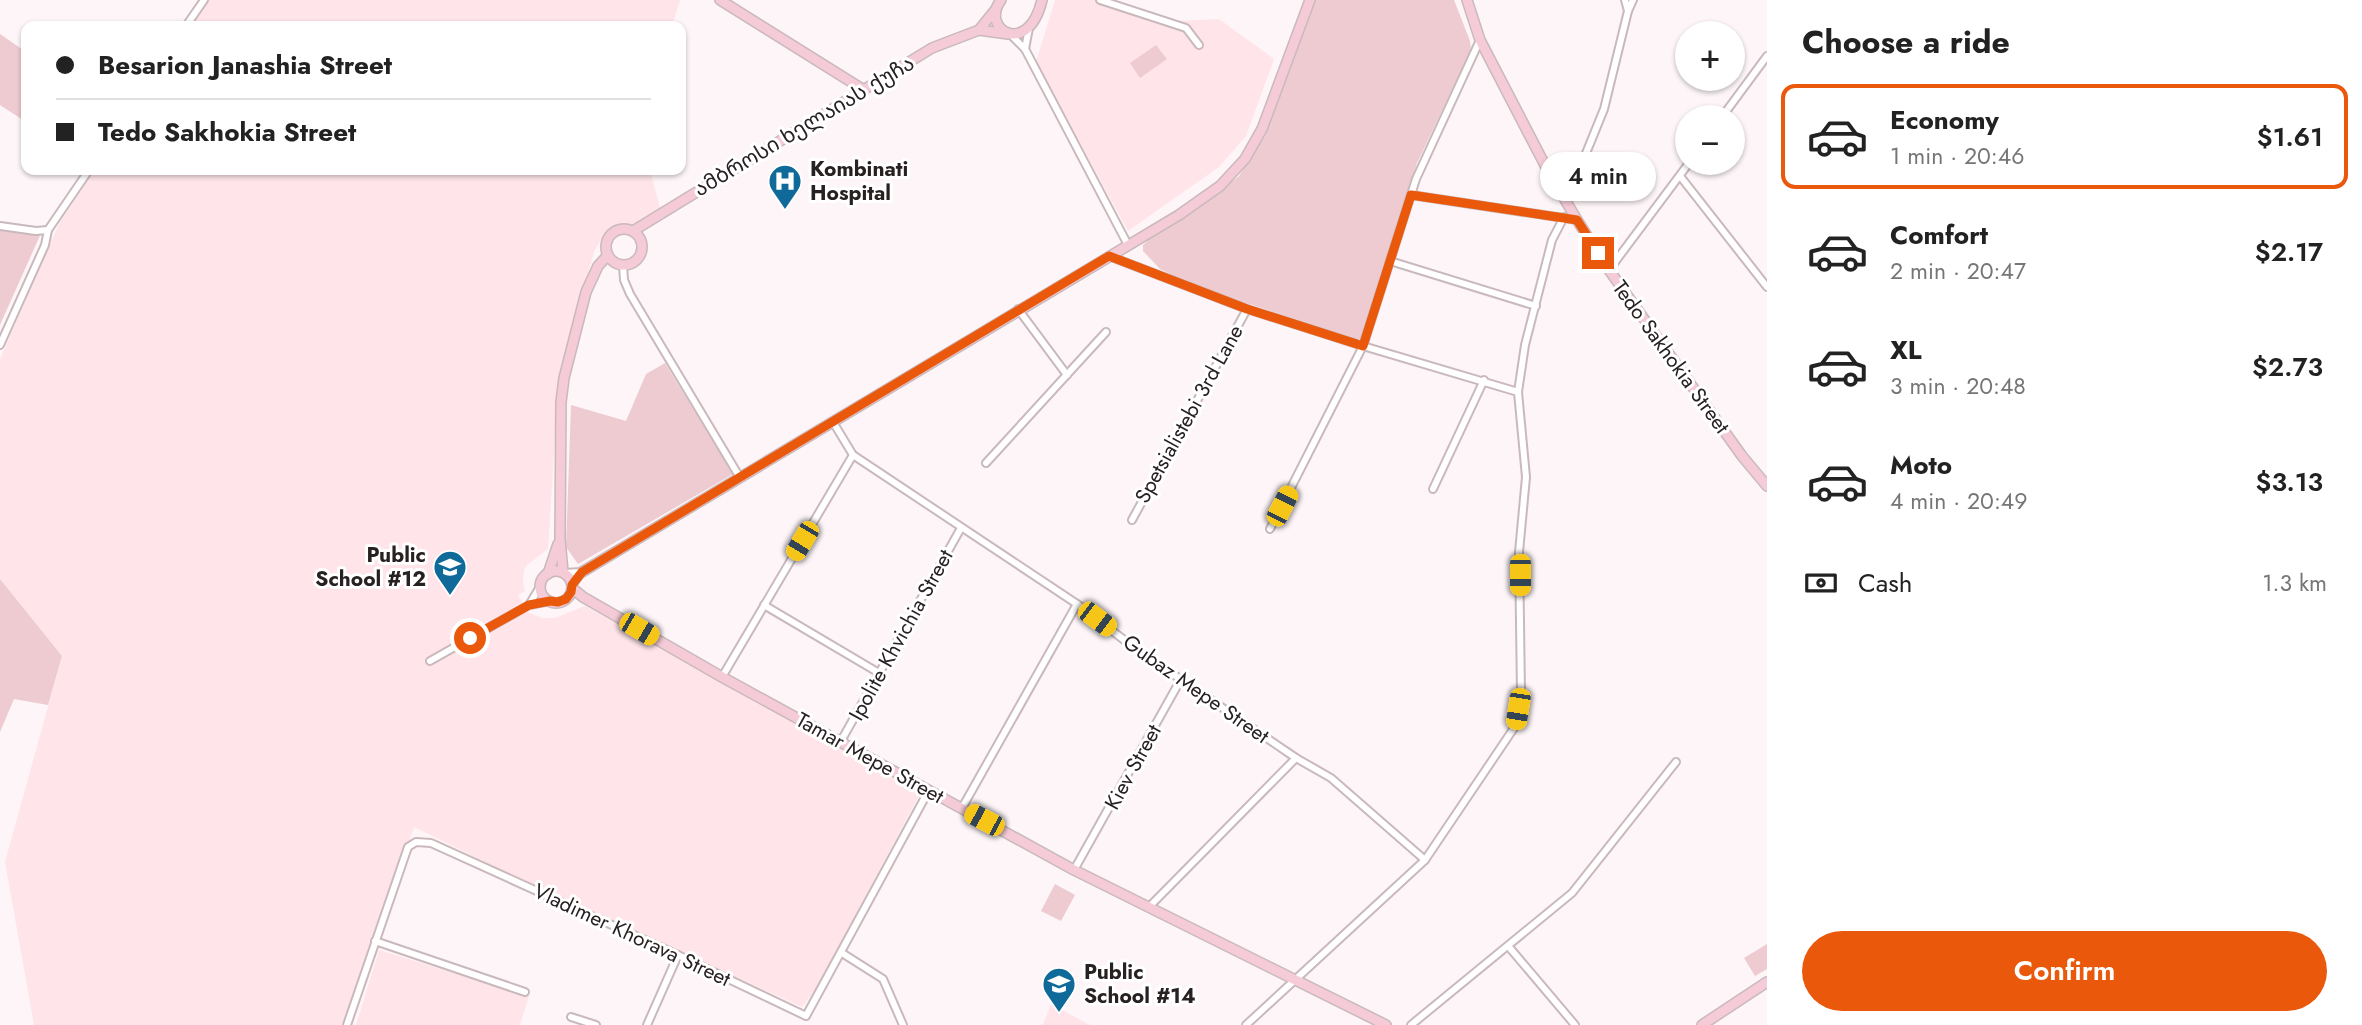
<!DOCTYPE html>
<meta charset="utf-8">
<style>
body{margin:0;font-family:Jost,"Noto Sans Georgian",sans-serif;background:#f2f2f2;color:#222;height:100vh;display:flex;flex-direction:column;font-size:26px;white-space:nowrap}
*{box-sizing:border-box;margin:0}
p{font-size:23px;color:#767676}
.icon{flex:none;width:38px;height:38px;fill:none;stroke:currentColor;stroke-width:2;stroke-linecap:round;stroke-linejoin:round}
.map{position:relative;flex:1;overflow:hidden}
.drawer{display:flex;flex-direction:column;background:#fff;width:595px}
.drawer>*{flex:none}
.guide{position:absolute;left:21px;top:21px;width:665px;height:154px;border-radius:14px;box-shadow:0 2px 5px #0004;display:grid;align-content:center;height:154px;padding:0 35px;background:#fff}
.tools{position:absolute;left:1675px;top:21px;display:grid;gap:14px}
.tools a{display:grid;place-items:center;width:70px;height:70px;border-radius:50%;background:#fff;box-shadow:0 2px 5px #0004;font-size:35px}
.end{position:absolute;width:32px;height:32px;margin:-16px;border:9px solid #ea580c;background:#fff;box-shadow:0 0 0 4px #fff}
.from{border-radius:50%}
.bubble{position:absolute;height:49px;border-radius:24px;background:#fff;box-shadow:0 2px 5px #0004;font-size:23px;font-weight:600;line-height:49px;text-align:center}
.car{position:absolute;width:21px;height:42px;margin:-21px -10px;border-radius:9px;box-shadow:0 0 5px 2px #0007;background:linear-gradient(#f5c518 24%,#345 0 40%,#f5c518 0 76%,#345 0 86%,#f5c518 0)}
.guide b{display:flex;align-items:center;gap:24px;height:66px;font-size:26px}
.guide b+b{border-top:2px solid #e0e0e0}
.guide i{width:18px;height:18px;background:#222}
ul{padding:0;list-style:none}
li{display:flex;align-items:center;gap:21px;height:105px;margin:0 14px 10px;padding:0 21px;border:4px solid transparent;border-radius:14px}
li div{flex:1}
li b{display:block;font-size:26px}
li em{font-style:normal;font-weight:600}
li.selected{border-color:#ea580c}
li>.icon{width:63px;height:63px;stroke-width:1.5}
h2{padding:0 35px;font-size:32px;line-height:84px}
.pay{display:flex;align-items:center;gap:18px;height:77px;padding:0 35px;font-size:26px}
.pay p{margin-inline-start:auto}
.button{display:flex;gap:14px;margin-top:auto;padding:14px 35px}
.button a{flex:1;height:80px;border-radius:42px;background:#ea580c;color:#fff;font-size:28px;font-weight:600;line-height:80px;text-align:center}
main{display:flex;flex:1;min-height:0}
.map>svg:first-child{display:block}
.built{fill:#ffe4e9}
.green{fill:#edcbd1}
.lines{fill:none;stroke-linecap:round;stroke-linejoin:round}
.street-casing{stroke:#cab9bc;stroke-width:10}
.secondary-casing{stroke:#cab9bc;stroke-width:12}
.street{stroke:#fff;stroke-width:6}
.secondary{stroke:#f4cbd7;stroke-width:9}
.route{stroke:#ea580c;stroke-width:9}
.labels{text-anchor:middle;stroke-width:6;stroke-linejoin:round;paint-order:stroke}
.street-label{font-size:21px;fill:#282122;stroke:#fff}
.poi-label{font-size:21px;font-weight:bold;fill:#282122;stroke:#fff;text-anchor:start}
</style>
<main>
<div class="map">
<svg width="1767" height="1025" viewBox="0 0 1767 1025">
<rect width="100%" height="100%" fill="#fdf5f7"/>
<g class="built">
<polygon points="208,0 680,0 672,26 191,26"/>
<polygon points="1055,0 1113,0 1178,21 1219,19 1274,59 1246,136 1219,167 1128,231 1036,62"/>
<polygon points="95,170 650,170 660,208 634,226 624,223 614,226 603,235 594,252 559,374 548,549 527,565 524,570 523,583 525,591 518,595 529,613 542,618 555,618 585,606 921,792 815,990 802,1007 504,871 414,827 346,1025 34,1025 5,862 62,656 0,579 0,359 60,222"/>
<polygon points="379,950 529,996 520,1025 356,1025"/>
<polygon points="1051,1004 1090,1025 1043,1025"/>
</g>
<g class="green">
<polygon points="1316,0 1454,0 1470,41 1471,50 1417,163 1362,338 1358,340 1189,284 1160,269 1143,251 1143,245 1156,233 1206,202 1239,176 1265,136"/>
<polygon points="0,34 26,52 26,122 0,105"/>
<polygon points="1156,45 1167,59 1140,78 1130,63"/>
<polygon points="0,226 42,231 0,325"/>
<polygon points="665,363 733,474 578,564 566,547 571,405 626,421 646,374"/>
<polygon points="0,579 62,656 48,705 14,699 0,732"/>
<polygon points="1055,884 1075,895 1061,921 1041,911"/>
<polygon points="1767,944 1767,969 1755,976 1744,958"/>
</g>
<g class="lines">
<defs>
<g id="street">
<polyline points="1100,0 1186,28 1199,45"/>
<polyline points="1625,0 1628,11"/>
<polyline points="186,26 204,0"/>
<polyline points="1011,35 1025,49 1128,245"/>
<polyline points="1025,49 1029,28"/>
<polyline points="1722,117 1767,56"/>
<polyline points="1680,176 1767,287"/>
<polyline points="1411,195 1577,220"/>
<polyline points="1567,200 1604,109 1628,11 1633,0"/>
<polyline points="0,226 36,231 48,230 89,170"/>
<polyline points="1109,256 1247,309 1363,346 1518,392"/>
<polyline points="1390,261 1536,306"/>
<polyline points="623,265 624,280 630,294 739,476"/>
<polyline points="1609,270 1689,163"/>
<polyline points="1018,309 1067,375"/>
<polyline points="0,345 45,245 48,230"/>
<polyline points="833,422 853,455 1077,604 1136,649 1296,758 1331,778 1425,860"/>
<polyline points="986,463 1106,332"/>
<polyline points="1433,489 1484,380"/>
<polyline points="1132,520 1247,309"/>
<polyline points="1270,529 1363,346 1416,179 1480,40"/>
<polyline points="564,573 582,572"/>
<polyline points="572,585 582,572"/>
<polyline points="529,605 541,585"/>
<polyline points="764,605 879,673"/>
<polyline points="430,661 529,605 550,601"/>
<polyline points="722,677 853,455"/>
<polyline points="841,741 961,528"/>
<polyline points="962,808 1077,604"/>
<polyline points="1074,870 1181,679"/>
<polyline points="1150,906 1296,758"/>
<polyline points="375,941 525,992"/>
<polyline points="1509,947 1575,1025"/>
<polyline points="842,953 883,979 903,1025"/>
<polyline points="571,1017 596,1025"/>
<polyline points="347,1025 408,847 416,842 431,843 678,955 806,1016 929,790"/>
<polyline points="647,1025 678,955"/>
<polyline points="1246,1025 1425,860 1516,725 1521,693 1519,552 1526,477 1518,392 1525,345 1552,240 1564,217"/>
<polyline points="1411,1025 1572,893 1676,762"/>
</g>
<g id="secondary">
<polyline points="720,0 864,90"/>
<path d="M1001,0C979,29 1028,59 1042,0"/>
<polyline points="1467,0 1480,40 1548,171 1577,220 1609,270 1742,456 1767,486"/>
<polyline points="979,30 1008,34"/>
<circle cx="624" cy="247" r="18"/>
<polyline points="633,231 932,48 979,30 996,9"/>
<circle cx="556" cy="587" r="16"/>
<polyline points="563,572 560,539 561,402 564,378 586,292 598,266 608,255"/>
<polyline points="582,572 1179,215 1220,186 1245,159 1262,129 1310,0"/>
<polyline points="548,574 558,544"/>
<polyline points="572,588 583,597 722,677 1074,870 1386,1025"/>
<polyline points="1702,1025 1767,982"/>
</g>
</defs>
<use href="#street" class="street-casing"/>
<use href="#secondary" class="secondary-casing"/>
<use href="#street" class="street"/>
<use href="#secondary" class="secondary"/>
</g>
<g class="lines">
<polyline class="route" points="470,638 529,605 550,601 558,602 566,599 571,592 572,585 582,572 1109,256 1247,309 1363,346 1411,195 1577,220 1598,253"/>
</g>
<defs>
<symbol id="hospital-pin" viewBox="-11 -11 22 30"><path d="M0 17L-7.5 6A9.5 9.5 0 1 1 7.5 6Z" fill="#0f6a99" stroke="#fff"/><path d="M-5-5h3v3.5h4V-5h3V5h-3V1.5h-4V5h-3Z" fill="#fff"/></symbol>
<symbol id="school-pin" viewBox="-11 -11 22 30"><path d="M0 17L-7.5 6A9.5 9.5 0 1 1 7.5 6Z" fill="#0f6a99" stroke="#fff"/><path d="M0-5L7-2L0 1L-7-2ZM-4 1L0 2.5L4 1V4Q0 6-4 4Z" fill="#fff"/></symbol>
</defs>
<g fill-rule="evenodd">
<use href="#hospital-pin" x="766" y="162" width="38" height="52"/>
<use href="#school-pin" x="431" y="548" width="38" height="52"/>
<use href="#school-pin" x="1040" y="965" width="38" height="52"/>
</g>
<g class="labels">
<g class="street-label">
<text transform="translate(804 126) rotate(-31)" y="7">ამბროსი ხელაიას ქუჩა</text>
<text transform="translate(1671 357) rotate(54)" y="7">Tedo Sakhokia Street</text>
<text transform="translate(1189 414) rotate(-61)" y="7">Spetsialistebi 3rd Lane</text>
<text transform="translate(901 635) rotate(-61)" y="7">Ipolite Khvichia Street</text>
<text transform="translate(1196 689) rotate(35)" y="7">Gubaz Mepe Street</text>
<text transform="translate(870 758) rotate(29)" y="7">Tamar Mepe Street</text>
<text transform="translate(1133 767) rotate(-61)" y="7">Kiev Street</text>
<text transform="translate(632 935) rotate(25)" y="7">Vladimer Khorava Street</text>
</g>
<g class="poi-label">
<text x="810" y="176">Kombinati<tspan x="810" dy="24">Hospital</tspan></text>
<text x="426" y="562" text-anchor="end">Public<tspan x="426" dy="24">School #12</tspan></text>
<text x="1084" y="979">Public<tspan x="1084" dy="24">School #14</tspan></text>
</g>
</g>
</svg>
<div class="tools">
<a>+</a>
<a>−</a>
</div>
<i class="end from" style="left:470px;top:638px"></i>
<i class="end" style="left:1598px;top:253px"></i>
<div class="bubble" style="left:1540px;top:152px;width:116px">4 min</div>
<i class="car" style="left:1282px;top:506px;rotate:27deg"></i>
<i class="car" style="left:802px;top:541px;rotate:211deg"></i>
<i class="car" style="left:1520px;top:575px;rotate:180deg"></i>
<i class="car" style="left:1097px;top:619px;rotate:127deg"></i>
<i class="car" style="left:639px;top:629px;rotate:120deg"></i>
<i class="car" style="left:1518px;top:709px;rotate:189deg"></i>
<i class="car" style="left:984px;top:820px;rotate:298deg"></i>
<div class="guide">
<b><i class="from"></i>Besarion Janashia Street</b>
<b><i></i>Tedo Sakhokia Street</b>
</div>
</div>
<section class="drawer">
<h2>Choose a ride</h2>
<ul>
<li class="selected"><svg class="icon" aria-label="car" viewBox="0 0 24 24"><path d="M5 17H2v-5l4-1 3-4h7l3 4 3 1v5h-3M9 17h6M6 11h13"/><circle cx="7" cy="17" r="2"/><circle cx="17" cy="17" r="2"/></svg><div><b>Economy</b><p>1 min · 20:46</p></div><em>$1.61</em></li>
<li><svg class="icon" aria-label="car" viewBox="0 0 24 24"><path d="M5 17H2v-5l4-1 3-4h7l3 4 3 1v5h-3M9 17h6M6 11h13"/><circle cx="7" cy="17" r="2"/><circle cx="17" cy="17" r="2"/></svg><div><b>Comfort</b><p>2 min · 20:47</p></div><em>$2.17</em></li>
<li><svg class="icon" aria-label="car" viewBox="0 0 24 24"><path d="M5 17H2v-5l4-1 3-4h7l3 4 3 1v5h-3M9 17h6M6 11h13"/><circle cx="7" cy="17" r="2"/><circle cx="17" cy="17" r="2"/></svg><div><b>XL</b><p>3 min · 20:48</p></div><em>$2.73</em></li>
<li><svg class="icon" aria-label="car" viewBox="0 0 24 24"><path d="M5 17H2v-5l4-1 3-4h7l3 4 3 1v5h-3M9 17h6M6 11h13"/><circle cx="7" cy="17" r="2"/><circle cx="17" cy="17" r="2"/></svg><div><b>Moto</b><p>4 min · 20:49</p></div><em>$3.13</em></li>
</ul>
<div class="pay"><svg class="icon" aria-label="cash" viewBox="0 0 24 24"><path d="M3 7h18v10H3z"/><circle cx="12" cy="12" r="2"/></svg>Cash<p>1.3 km</p></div>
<div class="button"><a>Confirm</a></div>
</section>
</main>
